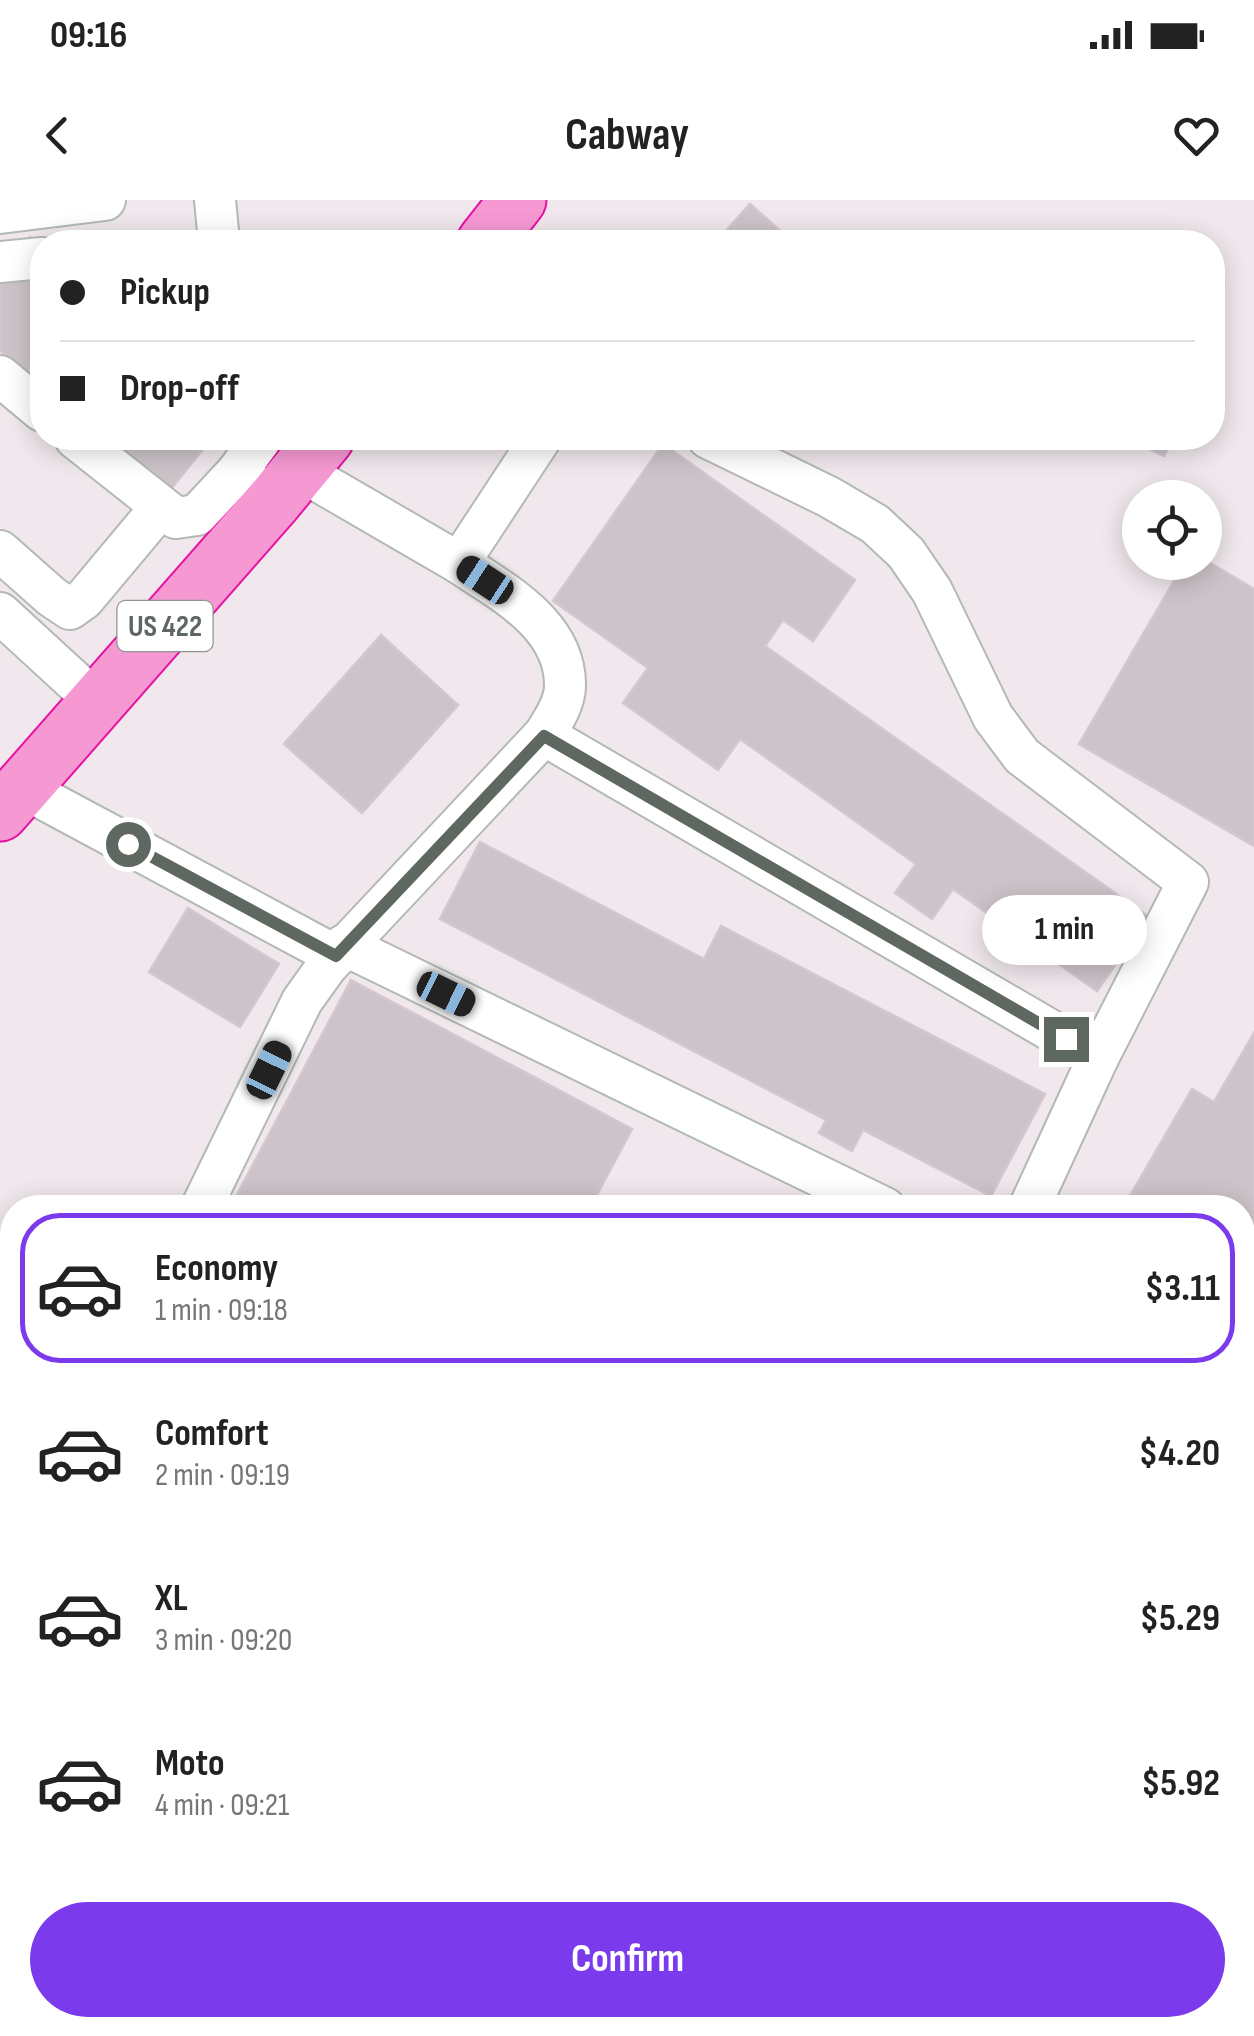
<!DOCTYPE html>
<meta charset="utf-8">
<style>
body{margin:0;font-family:"Sofia Sans Condensed",sans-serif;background:#f2f2f2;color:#222;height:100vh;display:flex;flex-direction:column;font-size:38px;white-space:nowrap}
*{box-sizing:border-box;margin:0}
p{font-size:32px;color:#767676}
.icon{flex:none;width:55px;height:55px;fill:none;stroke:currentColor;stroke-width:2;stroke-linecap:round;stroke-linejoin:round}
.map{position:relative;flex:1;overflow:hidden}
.drawer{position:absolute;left:0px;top:995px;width:1255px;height:842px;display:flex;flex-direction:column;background:#fff;border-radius:40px 40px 0 0;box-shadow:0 5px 25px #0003}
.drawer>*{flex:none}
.banner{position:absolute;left:30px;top:30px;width:1195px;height:220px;border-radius:40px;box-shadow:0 5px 25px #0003;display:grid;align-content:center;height:220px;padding:0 30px;background:#fff}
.tools{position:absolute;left:1122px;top:280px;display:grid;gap:20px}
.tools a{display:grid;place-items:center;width:100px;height:100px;border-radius:50%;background:#fff;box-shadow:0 5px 25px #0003;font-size:50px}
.end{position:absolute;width:45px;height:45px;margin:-22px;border:12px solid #5f6761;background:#fff;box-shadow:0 0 0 5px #fff}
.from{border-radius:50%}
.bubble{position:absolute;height:70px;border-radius:35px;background:#fff;box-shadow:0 5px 25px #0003;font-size:32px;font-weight:700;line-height:70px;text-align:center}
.car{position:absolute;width:30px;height:60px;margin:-30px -15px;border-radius:12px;box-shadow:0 0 8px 2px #0007;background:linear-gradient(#222 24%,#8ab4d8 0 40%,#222 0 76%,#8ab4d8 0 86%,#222 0)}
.banner b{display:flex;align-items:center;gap:35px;height:95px;font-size:38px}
.banner b+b{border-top:2px solid #e0e0e0}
.banner i{width:25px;height:25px;background:#222}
ul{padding:18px 0 0;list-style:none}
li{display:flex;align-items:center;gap:30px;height:150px;margin:0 20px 15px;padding:0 10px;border:5px solid transparent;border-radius:40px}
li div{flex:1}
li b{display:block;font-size:38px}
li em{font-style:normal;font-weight:700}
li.current{border-color:#7c3aed}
li>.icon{width:90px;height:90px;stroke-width:1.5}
.action{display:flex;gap:20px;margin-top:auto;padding:20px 30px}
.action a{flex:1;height:115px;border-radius:60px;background:#7c3aed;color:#fff;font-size:40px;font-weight:700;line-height:115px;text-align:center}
.status{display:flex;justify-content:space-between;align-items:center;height:70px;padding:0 50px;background:#fff;direction:ltr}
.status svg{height:28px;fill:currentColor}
header{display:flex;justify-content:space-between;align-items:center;height:130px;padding:0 30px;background:#fff;font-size:45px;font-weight:700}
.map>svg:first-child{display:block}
.building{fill:#ccc4c9;stroke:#d4c7d0;stroke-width:2.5}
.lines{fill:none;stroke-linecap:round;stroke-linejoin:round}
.minor-casing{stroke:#b3b9b4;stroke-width:44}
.highway-casing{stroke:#e711a3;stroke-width:59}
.minor{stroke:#fff;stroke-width:40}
.highway{stroke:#f699d3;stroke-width:55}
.rail-casing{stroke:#a9acaa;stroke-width:11}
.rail{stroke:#fff;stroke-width:8;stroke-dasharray:22;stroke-linecap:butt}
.route{stroke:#5f6761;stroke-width:12}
.labels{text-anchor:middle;stroke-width:8;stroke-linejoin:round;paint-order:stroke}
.shield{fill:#fff;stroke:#8f9590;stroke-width:2.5}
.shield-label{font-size:30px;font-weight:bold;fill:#5f6761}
</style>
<div class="status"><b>09:16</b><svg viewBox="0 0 49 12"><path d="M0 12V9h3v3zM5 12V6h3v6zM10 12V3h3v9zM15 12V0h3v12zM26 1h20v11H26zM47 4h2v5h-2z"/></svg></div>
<header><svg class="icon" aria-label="back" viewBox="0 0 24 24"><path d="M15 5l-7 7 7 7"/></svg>Cabway<svg class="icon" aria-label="heart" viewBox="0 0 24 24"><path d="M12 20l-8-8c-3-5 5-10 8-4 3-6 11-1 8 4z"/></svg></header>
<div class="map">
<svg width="1254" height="1836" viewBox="0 0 1254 1836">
<rect width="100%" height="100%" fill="#f0e8ed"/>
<g class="building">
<polygon points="750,4 793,42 716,42"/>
<polygon points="30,37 42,47 42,185 0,150 0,54 17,52"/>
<polygon points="108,238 212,238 171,289"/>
<polygon points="1127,238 1173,238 1164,256"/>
<polygon points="663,244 855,380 813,441 783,420 765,446 1149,717 1097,791 953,689 932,719 895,693 916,664 740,539 718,570 623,503 648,468 553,401"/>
<polygon points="1205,360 1254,389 1254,646 1079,544 1185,362 1205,362"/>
<polygon points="381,435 458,505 362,613 284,544"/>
<polygon points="480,642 704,759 721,726 1045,894 991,996 863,930 852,951 819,933 826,920 440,719"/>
<polygon points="188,708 279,764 240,827 149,772"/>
<polygon points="351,780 632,929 590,1008 230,1008"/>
<polygon points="1254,833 1254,1118 1242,1138 1242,1008 1123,1008 1192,889 1214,902"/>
<polygon points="342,1825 576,1825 570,1836 362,1836"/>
</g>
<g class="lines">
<defs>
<g id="minor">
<polyline points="215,0 219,42"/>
<polyline points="0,13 105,0"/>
<polyline points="0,62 42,58"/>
<polyline points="0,176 42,211"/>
<polyline points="75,238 176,318 197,315 237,272"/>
<polyline points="708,238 829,297 875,324 906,353 932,391 993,517 1022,556 1188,682 1098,858"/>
<polyline points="299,270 459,363 541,238"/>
<polyline points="256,286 237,272 262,238"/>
<polyline points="0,351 52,397 70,409 84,399 161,307"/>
<polyline points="0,413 98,503"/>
<polyline points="544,535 1098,858 1029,1008"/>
<polyline points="23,588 336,756"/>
<polyline points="344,745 885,1008"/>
<path d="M201,1008L302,801L327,766L544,535C553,521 565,503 565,486C566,425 503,392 459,363"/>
<polyline points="0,1116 12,1122"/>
<polyline points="290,1825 310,1836"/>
<polyline points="617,1836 623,1825"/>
<polyline points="987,1836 994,1825"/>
</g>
<g id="highway">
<polyline points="485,42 518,0"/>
<polyline points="0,613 274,301 326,238"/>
</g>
</defs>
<use href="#minor" class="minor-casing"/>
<use href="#highway" class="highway-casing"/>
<use href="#minor" class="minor"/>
<use href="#highway" class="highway"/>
<defs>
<g id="rail">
<polyline points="1242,1603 1254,1582"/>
<polyline points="1242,1646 1254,1624"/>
<polyline points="1114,1836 1121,1825"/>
<polyline points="1138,1836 1145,1825"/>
</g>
</defs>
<use href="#rail" class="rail-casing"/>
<use href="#rail" class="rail"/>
</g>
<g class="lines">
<polyline class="route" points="128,644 336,756 544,536 1066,839"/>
</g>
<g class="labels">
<rect class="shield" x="117.5" y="401" width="95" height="50" rx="8"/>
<g class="shield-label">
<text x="165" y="436">US 422</text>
</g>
</g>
</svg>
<div class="tools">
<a><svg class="icon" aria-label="locate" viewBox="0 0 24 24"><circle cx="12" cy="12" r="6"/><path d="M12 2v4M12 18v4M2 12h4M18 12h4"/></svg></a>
</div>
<i class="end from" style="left:128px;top:644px"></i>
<i class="end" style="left:1066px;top:839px"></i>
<div class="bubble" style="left:982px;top:695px;width:165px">1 min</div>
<i class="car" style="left:485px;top:380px;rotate:303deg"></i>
<i class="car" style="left:446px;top:794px;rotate:116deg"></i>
<i class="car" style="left:269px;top:870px;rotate:26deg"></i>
<div class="banner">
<b><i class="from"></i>Pickup</b>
<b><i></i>Drop-off</b>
</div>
<section class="drawer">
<ul>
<li class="current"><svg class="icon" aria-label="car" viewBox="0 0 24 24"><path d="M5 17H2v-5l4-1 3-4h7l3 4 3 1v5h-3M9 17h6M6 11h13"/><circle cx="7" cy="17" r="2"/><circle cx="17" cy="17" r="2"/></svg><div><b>Economy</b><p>1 min · 09:18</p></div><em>$3.11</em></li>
<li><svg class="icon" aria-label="car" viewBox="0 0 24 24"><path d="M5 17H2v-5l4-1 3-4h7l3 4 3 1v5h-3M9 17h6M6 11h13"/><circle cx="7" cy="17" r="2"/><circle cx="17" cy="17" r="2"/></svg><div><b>Comfort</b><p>2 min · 09:19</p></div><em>$4.20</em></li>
<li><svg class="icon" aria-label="car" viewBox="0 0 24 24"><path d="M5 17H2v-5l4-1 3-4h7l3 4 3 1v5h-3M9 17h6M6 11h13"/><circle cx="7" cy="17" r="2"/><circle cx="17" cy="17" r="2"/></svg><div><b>XL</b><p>3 min · 09:20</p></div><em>$5.29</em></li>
<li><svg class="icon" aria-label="car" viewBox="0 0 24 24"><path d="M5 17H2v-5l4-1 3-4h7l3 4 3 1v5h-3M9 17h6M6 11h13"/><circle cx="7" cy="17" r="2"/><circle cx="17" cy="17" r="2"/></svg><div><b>Moto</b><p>4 min · 09:21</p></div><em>$5.92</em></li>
</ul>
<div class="action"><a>Confirm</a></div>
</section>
</div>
